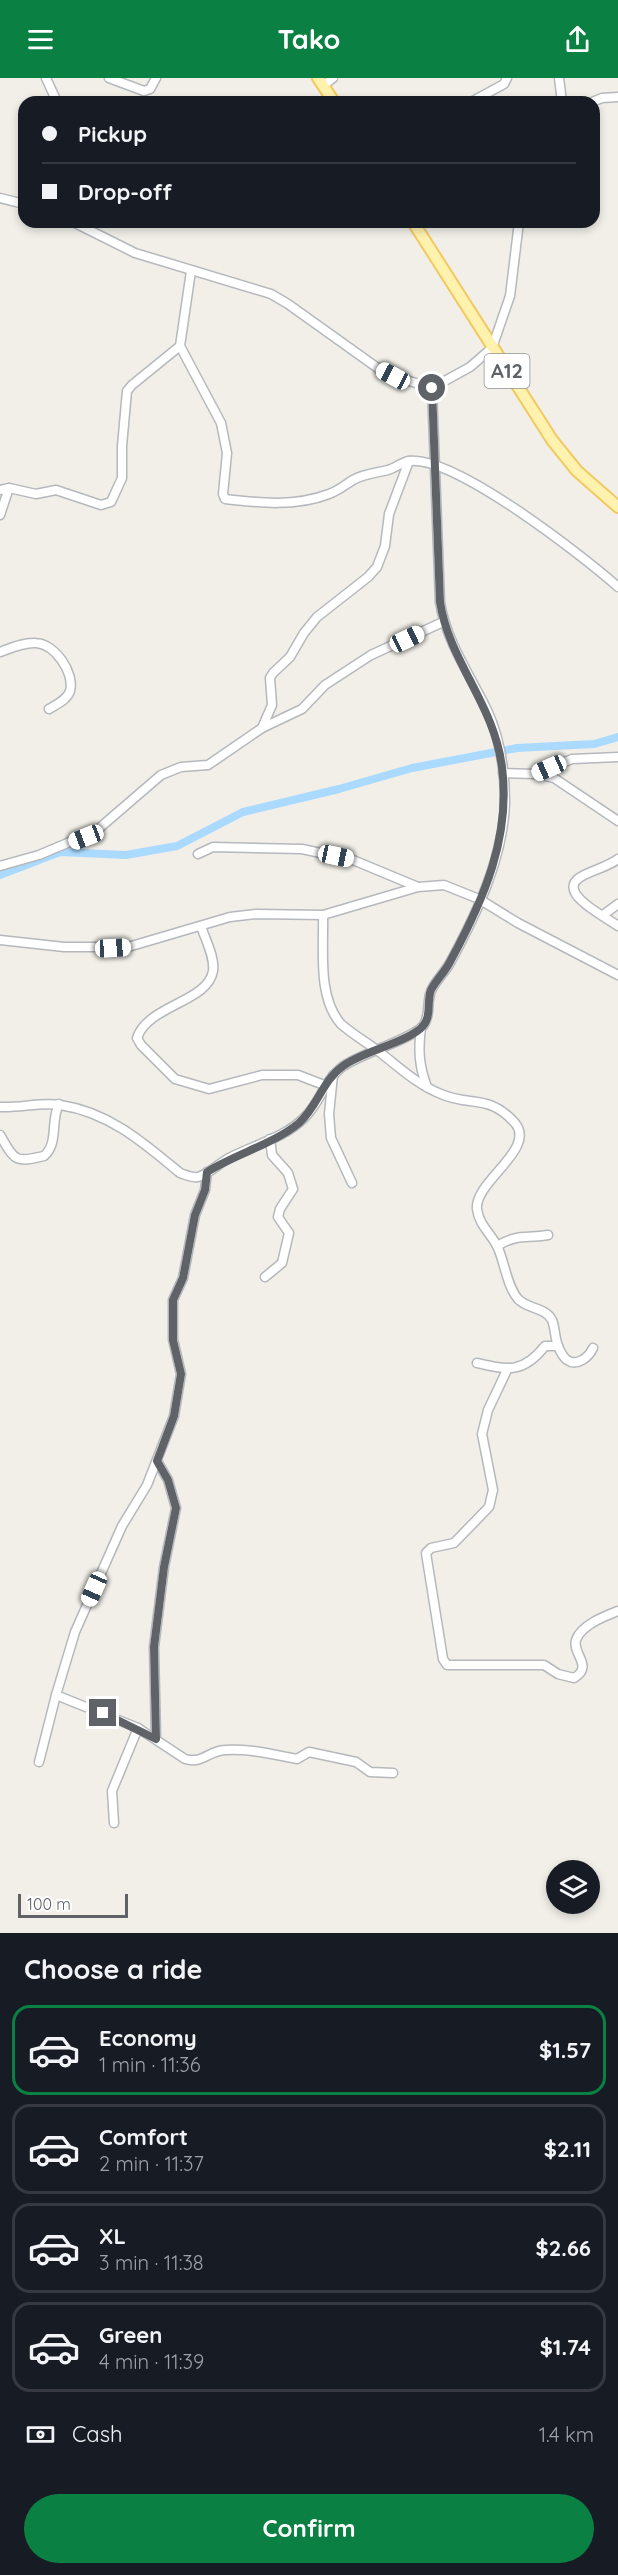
<!DOCTYPE html>
<meta charset="utf-8">
<style>
body{margin:0;font-family:Quicksand,sans-serif;background:#20242c;color:#f1f3f6;height:100vh;display:flex;flex-direction:column;font-size:22px;white-space:nowrap}
*{box-sizing:border-box;margin:0}
p{font-size:20px;color:#9ea1a6}
.icon{flex:none;width:33px;height:33px;fill:none;stroke:currentColor;stroke-width:2;stroke-linecap:round;stroke-linejoin:round}
.map{position:relative;height:1855px;overflow:hidden}
.panel{display:flex;flex-direction:column;background:#171b24;flex:1}
.panel>*{flex:none}
.banner{position:absolute;left:18px;top:18px;width:582px;height:132px;border-radius:18px;box-shadow:0 3px 9px #0003;display:grid;align-content:center;height:132px;padding:0 24px;background:#171b24}
.controls{position:absolute;left:546px;top:1782px;display:grid;gap:12px}
.controls a{display:grid;place-items:center;width:54px;height:54px;border-radius:50%;background:#171b24;box-shadow:0 3px 9px #0003;font-size:30px}
.scale{position:absolute;left:18px;bottom:15px;width:110px;box-sizing:border-box;padding-left:6px;border:3px solid #5f6368;border-top:0;font-size:16px;line-height:21px;white-space:nowrap;color:#5f6368;-webkit-text-stroke:4px #fff;paint-order:stroke}
.end{position:absolute;width:27px;height:27px;margin:-14px;border:8px solid #5f6368;background:#fff;box-shadow:0 0 0 3px #fff}
.from{border-radius:50%}
.car{position:absolute;width:18px;height:36px;margin:-18px -9px;border-radius:8px;box-shadow:0 0 4px 2px #0007;background:linear-gradient(#fff 24%,#345 0 40%,#fff 0 76%,#345 0 86%,#fff 0)}
.banner b{display:flex;align-items:center;gap:21px;height:57px;font-size:22px}
.banner b+b{border-top:2px solid #363941}
.banner i{width:15px;height:15px;background:#f1f3f6}
ul{padding:0;list-style:none}
li{display:flex;align-items:center;gap:18px;height:90px;margin:0 12px 9px;padding:0 12px;border:3px solid #363941;border-radius:18px}
li div{flex:1}
li b{display:block;font-size:22px}
li em{font-style:normal;font-weight:700}
li.active{border-color:#0b8043}
li>.icon{width:54px;height:54px;stroke-width:1.5}
h2{padding:0 24px;font-size:27px;line-height:72px}
.pay{display:flex;align-items:center;gap:15px;height:66px;padding:0 24px;font-size:22px}
.pay p{margin-inline-start:auto}
.action{display:flex;gap:12px;margin-top:auto;padding:12px 24px}
.action a{flex:1;height:69px;border-radius:36px;background:#0b8043;color:#fff;font-size:24px;font-weight:700;line-height:69px;text-align:center}
header{display:flex;justify-content:space-between;align-items:center;height:78px;padding:0 24px;background:#0b8043;color:#fff;font-size:27px;font-weight:700}
.map>svg:first-child{display:block}
.lines{fill:none;stroke-linecap:round;stroke-linejoin:round}
.canal{stroke:#aadaff;stroke-width:8}
.minor-casing{stroke:#b5b8bc;stroke-width:11}
.major-casing{stroke:#f2c960;stroke-width:14}
.minor{stroke:#fff;stroke-width:8}
.major{stroke:#fff2af;stroke-width:10}
.route{stroke:#5f6368;stroke-width:8}
.labels{text-anchor:middle;stroke-width:4.5;stroke-linejoin:round;paint-order:stroke}
.shield{fill:#fff;stroke:#8f9295;stroke-width:1.5}
.shield-label{font-size:20px;font-weight:bold;fill:#5f6368}
</style>
<header><svg class="icon" aria-label="menu" viewBox="0 0 24 24"><path d="M4 6h16M4 12h16M4 18h16"/></svg>Tako<svg class="icon" aria-label="share" viewBox="0 0 24 24"><path d="M12 15V3M7 8l5-5 5 5M5 13v7h14v-7"/></svg></header>
<div class="map">
<svg width="618" height="1855" viewBox="0 0 618 1855">
<rect width="100%" height="100%" fill="#f1efe8"/>
<g class="lines">
<polyline class="canal" points="0,797 60,774 126,777 177,768 243,734 339,711 412,690 517,670 594,666 618,659"/>
<defs>
<g id="minor">
<polyline points="46,0 57,24"/>
<polyline points="109,0 144,13 150,11 156,0"/>
<polyline points="559,0 562,24"/>
<polyline points="323,8 333,0"/>
<polyline points="471,24 504,6 507,0"/>
<polyline points="592,24 602,20 618,19"/>
<polyline points="0,120 24,126"/>
<path d="M191,193L180,268L221,345L227,375L223,416L225,421C260,425 295,429 329,416C338,413 345,407 353,402C363,396 376,395 388,392C395,390 402,384 409,383C454,377 583,478 618,509"/>
<polyline points="432,310 470,289 492,270 510,218 519,144"/>
<polyline points="0,412 9,410 36,416 56,412 101,427 111,424 122,400 122,368 127,313 132,307 180,268"/>
<polyline points="0,437 9,410"/>
<path d="M0,574C11,570 24,564 36,565C55,566 75,595 70,613C67,622 57,626 49,631"/>
<polyline points="262,650 302,631 325,607 371,577 443,544"/>
<polyline points="503,695 536,696 554,700 618,743"/>
<polyline points="537,695 572,681 618,679"/>
<polyline points="198,776 213,769 302,771 353,782 418,809"/>
<path d="M618,781C606,790 591,792 579,800C557,816 608,840 618,848"/>
<polyline points="0,788 39,777 96,753 161,697 181,689 208,687 262,650 272,627 270,600 273,595 290,579 304,555 317,539 368,499 377,489 385,468 389,436 409,383"/>
<path d="M323,837C324,871 317,919 341,946C352,956 365,963 378,973C398,988 416,1006 441,1016C470,1029 488,1015 515,1045C537,1071 474,1104 477,1131C479,1148 492,1156 498,1170C505,1186 507,1208 518,1221C527,1231 545,1229 552,1242C555,1249 555,1261 558,1268H545C523,1296 507,1292 477,1285"/>
<polyline points="603,837 618,826"/>
<path d="M201,848C205,861 215,879 213,893C208,924 148,927 137,960L141,967L175,1001L209,1011L262,997H298L324,1007"/>
<polyline points="0,862 64,869 128,869 230,839 256,836 323,837 418,809 444,807 479,821 518,845 618,897"/>
<path d="M421,950C418,972 419,988 427,1009"/>
<polyline points="333,997 329,1036 331,1060 352,1105"/>
<path d="M0,1029C20,1030 41,1024 60,1027C109,1034 144,1065 180,1095C186,1097 191,1100 198,1099C209,1096 218,1086 229,1080C254,1067 284,1060 304,1040C320,1025 324,1003 342,989C359,976 412,961 423,948C432,936 425,921 433,909C438,900 446,893 451,883C477,835 503,780 505,725C505,695 500,660 487,632C470,597 446,563 440,524L432,310L393,298L379,291L288,226L271,216L135,175L73,144"/>
<path d="M0,1057C15,1083 15,1085 44,1078C59,1065 50,1043 59,1026"/>
<path d="M497,1168C519,1155 525,1161 548,1157"/>
<polyline points="265,1199 282,1185 289,1155 278,1139 280,1131 293,1111 288,1095 272,1077 270,1061"/>
<path d="M558,1268C560,1273 563,1279 567,1282C577,1289 589,1279 593,1270"/>
<path d="M507,1292L488,1332L482,1356L493,1412L489,1429L454,1465L431,1470L426,1475L443,1581L447,1587H544L558,1596L574,1600C594,1588 572,1576 576,1562C581,1547 605,1538 618,1533"/>
<path d="M56,1617L138,1650L185,1681C203,1686 208,1673 225,1672C249,1670 274,1677 297,1681L309,1674L356,1684L370,1694L393,1695"/>
<polyline points="156,1661 154,1569 164,1489 176,1430 168,1402 157,1383"/>
<polyline points="39,1684 56,1617 75,1554 122,1448 147,1407 174,1338 181,1296 173,1261 173,1222 183,1200 195,1137 205,1112 207,1094"/>
<polyline points="114,1745 112,1713 138,1650"/>
</g>
<g id="major">
<polyline points="318,0 334,24"/>
<polyline points="413,144 552,362 577,393 618,429"/>
</g>
</defs>
<use href="#minor" class="minor-casing"/>
<use href="#major" class="major-casing"/>
<use href="#minor" class="minor"/>
<use href="#major" class="major"/>
</g>
<g class="lines">
<path class="route" d="M103,1635L156,1661L154,1569L164,1489L176,1430L168,1402L157,1383L174,1338L181,1296L173,1262V1222L183,1200L195,1137L205,1112L207,1094C235,1076 274,1066 299,1045C318,1028 322,1003 343,988C363,973 402,966 420,951C433,940 426,925 431,912C436,902 446,893 451,882C484,821 511,759 502,689C494,626 449,583 440,524L432,310"/>
</g>
<g class="labels">
<rect class="shield" x="484.5" y="276" width="45" height="34" rx="4.5"/>
<g class="shield-label">
<text x="507" y="300">A12</text>
</g>
</g>
</svg>
<div class="controls">
<a><svg class="icon" aria-label="layers" viewBox="0 0 24 24"><path d="M12 4l9 5-9 5-9-5zM3 14l9 5 9-5"/></svg></a>
</div>
<div class="scale">100 m</div>
<i class="end from" style="left:432px;top:310px"></i>
<i class="end" style="left:103px;top:1635px"></i>
<i class="car" style="left:393px;top:298px;rotate:298deg"></i>
<i class="car" style="left:407px;top:561px;rotate:65deg"></i>
<i class="car" style="left:549px;top:690px;rotate:246deg"></i>
<i class="car" style="left:86px;top:759px;rotate:249deg"></i>
<i class="car" style="left:336px;top:778px;rotate:102deg"></i>
<i class="car" style="left:113px;top:870px;rotate:87deg"></i>
<i class="car" style="left:94px;top:1511px;rotate:204deg"></i>
<div class="banner">
<b><i class="from"></i>Pickup</b>
<b><i></i>Drop-off</b>
</div>
</div>
<section class="panel">
<h2>Choose a ride</h2>
<ul>
<li class="active"><svg class="icon" aria-label="car" viewBox="0 0 24 24"><path d="M5 17H2v-5l4-1 3-4h7l3 4 3 1v5h-3M9 17h6M6 11h13"/><circle cx="7" cy="17" r="2"/><circle cx="17" cy="17" r="2"/></svg><div><b>Economy</b><p>1 min · 11:36</p></div><em>$1.57</em></li>
<li><svg class="icon" aria-label="car" viewBox="0 0 24 24"><path d="M5 17H2v-5l4-1 3-4h7l3 4 3 1v5h-3M9 17h6M6 11h13"/><circle cx="7" cy="17" r="2"/><circle cx="17" cy="17" r="2"/></svg><div><b>Comfort</b><p>2 min · 11:37</p></div><em>$2.11</em></li>
<li><svg class="icon" aria-label="car" viewBox="0 0 24 24"><path d="M5 17H2v-5l4-1 3-4h7l3 4 3 1v5h-3M9 17h6M6 11h13"/><circle cx="7" cy="17" r="2"/><circle cx="17" cy="17" r="2"/></svg><div><b>XL</b><p>3 min · 11:38</p></div><em>$2.66</em></li>
<li><svg class="icon" aria-label="car" viewBox="0 0 24 24"><path d="M5 17H2v-5l4-1 3-4h7l3 4 3 1v5h-3M9 17h6M6 11h13"/><circle cx="7" cy="17" r="2"/><circle cx="17" cy="17" r="2"/></svg><div><b>Green</b><p>4 min · 11:39</p></div><em>$1.74</em></li>
</ul>
<div class="pay"><svg class="icon" aria-label="cash" viewBox="0 0 24 24"><path d="M3 7h18v10H3z"/><circle cx="12" cy="12" r="2"/></svg>Cash<p>1.4 km</p></div>
<div class="action"><a>Confirm</a></div>
</section>
